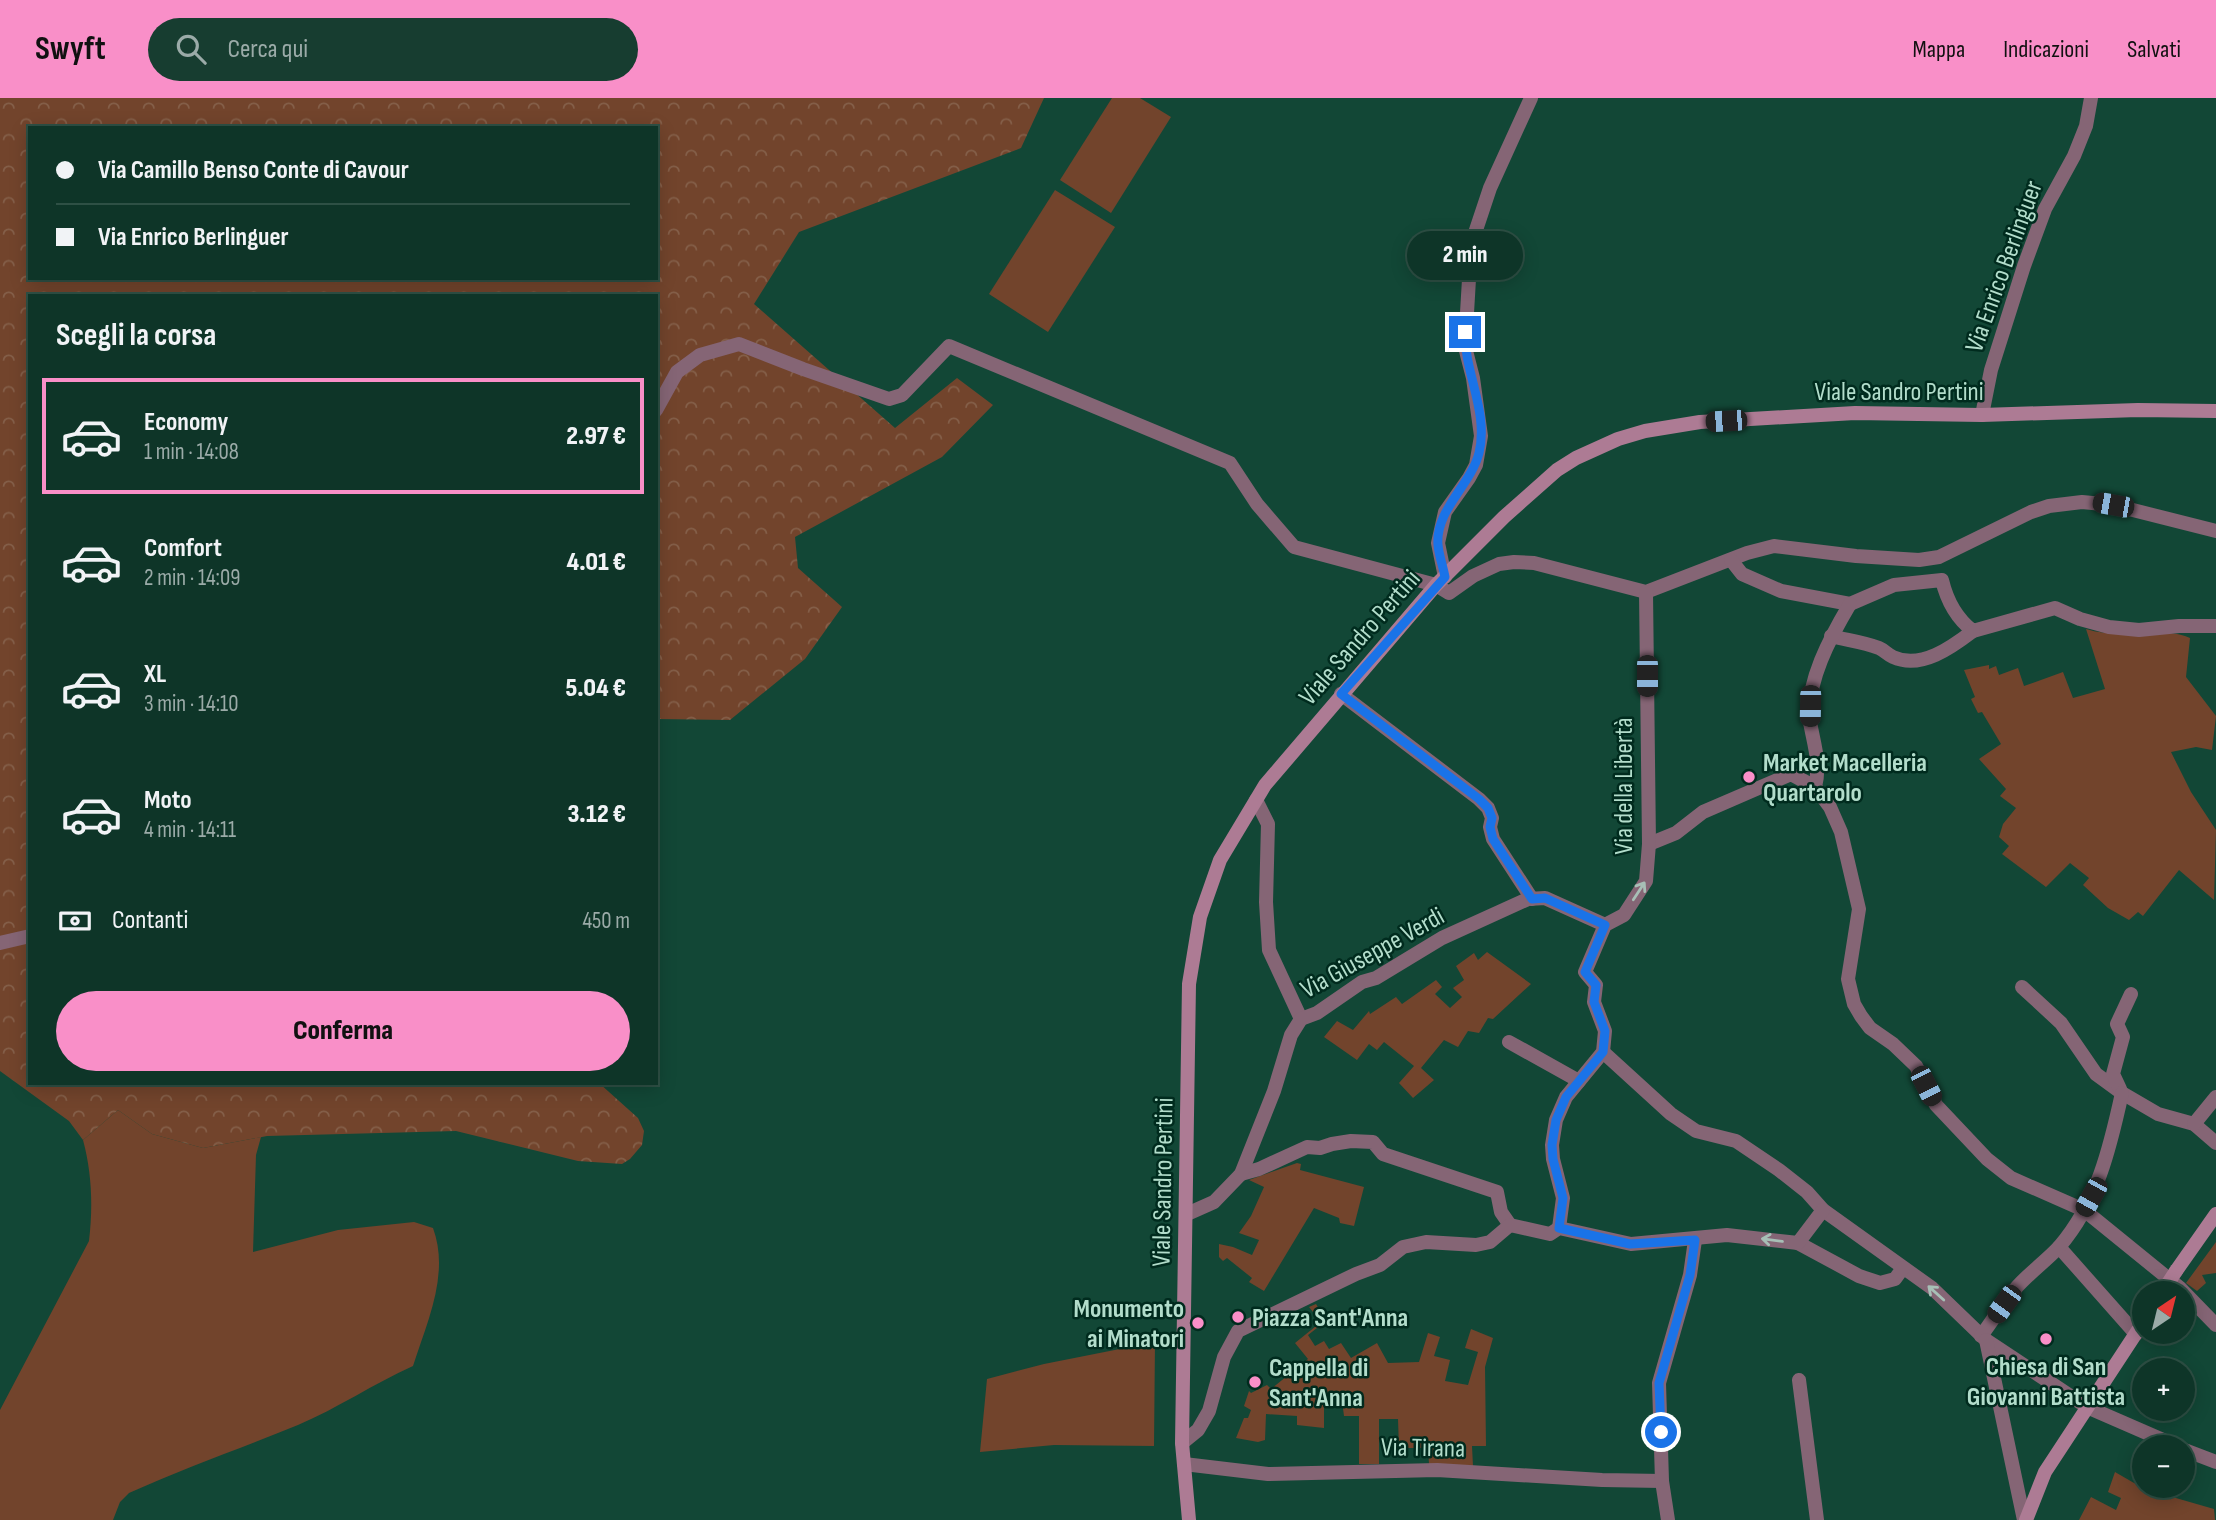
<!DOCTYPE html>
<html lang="it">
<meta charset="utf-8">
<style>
body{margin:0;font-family:"Sofia Sans Condensed",sans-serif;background:#173d30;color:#f1f3f6;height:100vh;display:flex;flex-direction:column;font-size:26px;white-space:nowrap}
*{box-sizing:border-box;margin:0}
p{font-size:23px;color:#9baba8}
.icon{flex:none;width:38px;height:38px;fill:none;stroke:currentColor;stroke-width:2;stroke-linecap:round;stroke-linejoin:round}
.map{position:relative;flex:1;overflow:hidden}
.side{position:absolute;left:28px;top:196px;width:630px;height:791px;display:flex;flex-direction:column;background:#0e3528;border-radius:0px;box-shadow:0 4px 18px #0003,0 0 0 2px #2e5045}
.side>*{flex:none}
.top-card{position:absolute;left:28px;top:28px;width:630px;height:154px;border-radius:0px;box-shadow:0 4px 18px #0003,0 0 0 2px #2e5045;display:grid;align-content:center;height:154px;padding:0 28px;background:#0e3528}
.needle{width:46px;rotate:35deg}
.fabs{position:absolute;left:2132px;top:1183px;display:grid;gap:14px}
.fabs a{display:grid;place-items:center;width:63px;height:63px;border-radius:50%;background:#0e3528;box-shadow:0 4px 18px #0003,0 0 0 2px #2e5045;font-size:35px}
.end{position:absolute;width:32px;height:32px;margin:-16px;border:9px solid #1a73e8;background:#fff;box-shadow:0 0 0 4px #fff}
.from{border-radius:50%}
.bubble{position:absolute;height:49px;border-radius:24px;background:#0e3528;box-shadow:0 4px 18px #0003,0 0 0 2px #2e5045;font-size:23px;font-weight:800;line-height:49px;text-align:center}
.car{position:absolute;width:21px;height:42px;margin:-21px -10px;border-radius:9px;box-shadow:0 0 5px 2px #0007;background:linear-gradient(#222 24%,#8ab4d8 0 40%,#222 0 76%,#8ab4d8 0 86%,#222 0)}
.top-card b{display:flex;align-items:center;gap:24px;height:66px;font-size:26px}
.top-card b+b{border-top:2px solid #2e5045}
.top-card i{width:18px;height:18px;background:#f1f3f6}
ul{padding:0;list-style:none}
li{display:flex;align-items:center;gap:21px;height:116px;margin:0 14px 10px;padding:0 14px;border:4px solid transparent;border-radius:0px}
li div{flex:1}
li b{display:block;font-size:26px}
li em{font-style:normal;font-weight:800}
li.on{border-color:#f98fc8}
li>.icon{width:63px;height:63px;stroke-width:1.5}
h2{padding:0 28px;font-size:32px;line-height:84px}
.pay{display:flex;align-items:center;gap:18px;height:77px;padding:0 28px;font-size:26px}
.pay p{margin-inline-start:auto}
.primary-button{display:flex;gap:14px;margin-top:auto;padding:14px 28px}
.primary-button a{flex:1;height:80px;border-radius:42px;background:#f98fc8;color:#111;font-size:28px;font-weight:800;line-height:80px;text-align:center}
header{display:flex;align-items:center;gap:42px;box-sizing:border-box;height:98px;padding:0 35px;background:#f98fc8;color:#111}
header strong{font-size:33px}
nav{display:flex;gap:38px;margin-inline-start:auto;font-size:24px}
.search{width:490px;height:63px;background:#173d30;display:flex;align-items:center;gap:18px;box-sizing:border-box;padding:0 24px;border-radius:38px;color:#9baba8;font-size:26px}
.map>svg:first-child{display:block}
.green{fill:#72442c}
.forest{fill:url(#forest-crowns);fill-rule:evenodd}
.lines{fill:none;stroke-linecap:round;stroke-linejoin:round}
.street{stroke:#856575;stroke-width:14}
.secondary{stroke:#ad7b94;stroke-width:14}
.secondary-bridge{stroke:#ad7b94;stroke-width:14}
.oneway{stroke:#a7bfb6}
.route{stroke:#1a73e8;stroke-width:9}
.poi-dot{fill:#f98fc8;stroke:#002b1e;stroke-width:2.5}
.labels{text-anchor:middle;stroke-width:5;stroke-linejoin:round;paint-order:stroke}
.street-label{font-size:26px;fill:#b2ddcb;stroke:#002b1e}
.poi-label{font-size:26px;font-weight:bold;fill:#b2ddcb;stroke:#002b1e;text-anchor:start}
</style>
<header>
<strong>Swyft</strong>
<div class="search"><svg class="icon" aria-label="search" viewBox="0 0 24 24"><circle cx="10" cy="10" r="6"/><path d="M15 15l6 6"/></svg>Cerca qui</div>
<nav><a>Mappa</a><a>Indicazioni</a><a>Salvati</a></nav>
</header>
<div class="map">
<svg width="2216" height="1422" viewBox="0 0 2216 1422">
<defs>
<pattern id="forest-crowns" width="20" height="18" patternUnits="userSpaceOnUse" patternTransform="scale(1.75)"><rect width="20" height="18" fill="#72442c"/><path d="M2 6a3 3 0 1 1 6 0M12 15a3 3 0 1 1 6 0" fill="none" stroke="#845f49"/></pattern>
</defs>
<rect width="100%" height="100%" fill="#124736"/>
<g class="green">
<polygon points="1112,0 1140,0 1171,19 1111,115 1060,82"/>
<polygon points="1055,92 1115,129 1048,234 989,196"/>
<path d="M2086,531C2121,542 2158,527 2190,540L2186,579L2216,618L2212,652L2196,649L2171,654L2191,694L2216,732L2214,802L2179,772L2143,818L2138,814L2129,822L2108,810L2083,787L2089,780L2070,765L2046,789L2002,756L2009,748L1999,739L2003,726L2016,710L2000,698L2006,691L1979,661L2001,646L1982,614L1978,615L1971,601L1975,599L1964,572L1989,567V571L1996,568L1999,577L2018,570L2024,588L2063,574L2073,600L2105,591Z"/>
<polygon points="1487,854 1531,886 1493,921 1488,920 1479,935 1468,933 1458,949 1444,942 1421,970 1434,982 1413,1000 1399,985 1414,968 1384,944 1377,952 1369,946 1357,962 1324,939 1337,923 1353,932 1369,913 1370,916 1396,899 1402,906 1436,882 1442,889 1435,896 1450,910 1462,899 1453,890 1464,882 1456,868 1474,855 1478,862"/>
<path d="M118,1012L152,1036L203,1050L261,1039L256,1057L253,1154L338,1132L414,1124L433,1130C450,1176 427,1224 413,1268C373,1286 338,1310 298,1327C242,1350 184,1370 129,1395L120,1404L113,1422H0V1312L89,1143C93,1109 92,1075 83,1042Z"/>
<polygon points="1297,1065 1301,1066 1300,1072 1364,1089 1354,1128 1340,1125 1339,1120 1314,1110 1264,1193 1249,1184 1252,1180 1227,1160 1223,1163 1219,1159 1219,1146 1233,1149 1252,1157 1259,1142 1239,1135 1251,1118 1264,1089 1249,1082"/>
<polygon points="2216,1144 2216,1175 2202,1177 2206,1185 2197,1193 2186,1185"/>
<polygon points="1316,1206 1326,1223 1308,1237 1315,1248 1324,1243 1329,1251 1341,1245 1351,1260 1377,1245 1388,1265 1419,1264 1428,1235 1440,1239 1434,1258 1450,1262 1445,1283 1468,1287 1478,1254 1465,1250 1471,1231 1493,1240 1485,1269 1486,1348 1472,1348 1473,1368 1429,1366 1428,1350 1399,1350 1398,1321 1379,1321 1379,1366 1359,1366 1359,1318 1344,1318 1342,1303 1324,1303 1324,1330 1297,1327 1297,1318 1266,1316 1265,1342 1258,1344 1236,1340 1244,1320 1248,1320 1251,1312 1244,1308 1249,1293 1251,1295 1267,1287 1271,1291 1308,1261 1295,1245 1321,1224 1309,1209"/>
<polygon points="1155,1244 1154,1348 1054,1347 980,1354 987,1281 1044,1266"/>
<polygon points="2115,1374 2160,1400 2162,1396 2214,1411 2215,1422 2079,1422 2091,1399 2116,1412 2121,1400 2108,1394"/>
</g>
<path class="forest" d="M0,0H1044L1021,50L799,134L754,206L895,330L957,280L993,307L942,359L795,439L798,470L842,509L805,561L730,622L656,621V198H30V985H599L638,1020L644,1033L642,1047L630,1061L622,1066L578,1063L456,1033L267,1038L203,1050L152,1036L118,1012L83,1042L69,1023L0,973ZM30,30H656V180H30Z"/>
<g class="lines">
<g class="street">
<polyline points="656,312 677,274 700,257 739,246 803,271 889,301 902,297 949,248 1230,365 1257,406 1294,449 1436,487 1449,495 1473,478 1499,466 1514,464 1534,465 1646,494 1747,455 1774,448 1856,458 1919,462 1939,459 2031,414 2049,408 2082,404 2113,407 2216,433"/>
<polyline points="1982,317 1991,272 2024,168 2045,111 2074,58 2086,28 2091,0"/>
<path d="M1731,462L1742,476L1781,493L1850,506L1894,487L1942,482C1947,503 1956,520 1973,533L2055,510L2080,521L2109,529L2139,532L2179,528H2216"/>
<polyline points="1445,479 1438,445 1445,414 1469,380 1476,367 1481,338 1473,280 1465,249 1471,147 1490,90 1531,0"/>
<path d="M1831,538C1846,542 1864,544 1879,550C1884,552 1888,557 1893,559C1921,572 1952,549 1973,533"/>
<polyline points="1341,596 1479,701 1488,710 1492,720 1490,729 1493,741 1532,801"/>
<path d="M1815,689C1821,665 1814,647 1810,624C1805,585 1831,538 1850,506"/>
<polyline points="1256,702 1268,726 1266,804 1269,852 1301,921"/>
<polyline points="1649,746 1676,735 1703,714 1791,676 1815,689 1830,709 1841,734 1859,811 1848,881 1854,906 1861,918 1870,930 1893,946 1916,968 1936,1007 1987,1061 2011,1080 2084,1112 2180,1190 2216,1227"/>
<polyline points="0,845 30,838"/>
<polyline points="2022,889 2061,925 2096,976 2122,995 2158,1016 2194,1026 2216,1045"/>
<polyline points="1509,944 1579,983"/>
<polyline points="1603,954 1671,1016 1696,1033 1736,1043 1779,1072 1807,1094 1823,1112 1932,1190 1986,1242 2087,1309 2179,1349"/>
<polyline points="2120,991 2113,976 2123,939 2117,926 2131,896"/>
<polyline points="2194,1026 2216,999"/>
<polyline points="1241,1076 1259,1071 1307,1049 1320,1050 1332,1046 1351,1043 1373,1044 1383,1056 1497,1094 1501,1114 1510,1127"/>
<polyline points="1187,1116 1214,1104 1241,1076 1274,993 1291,937 1301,921 1317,915 1362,884 1376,880 1442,840 1528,801 1545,800 1605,827"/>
<polyline points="1559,1130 1563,1100 1553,1061 1552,1047 1556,1022 1566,999 1603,954 1605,933 1594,904 1596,887 1585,874 1605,827 1624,817 1646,783 1649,746 1646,494"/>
<polyline points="1798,1145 1859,1178 1880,1185 1895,1181 1903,1170"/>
<polyline points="2059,1149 2136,1236"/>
<path d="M1981,1238C1993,1222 2003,1205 2016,1190C2029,1175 2046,1163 2059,1149C2097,1105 2110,1050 2122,995"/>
<polyline points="1986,1242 2024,1422"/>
<polyline points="1799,1282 1817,1422"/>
<polyline points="1182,1345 1198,1332 1209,1313 1224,1259 1238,1233 1356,1176 1380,1167 1403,1149 1426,1144 1476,1147 1490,1144 1510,1127 1550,1136 1559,1130 1631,1146 1727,1137 1798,1145 1823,1112"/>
<polyline points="2182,1351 2216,1364"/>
<polyline points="1184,1366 1268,1376 1437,1372 1602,1382 1662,1383"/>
<polyline points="1668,1422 1662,1383 1659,1285 1690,1177 1695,1142"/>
</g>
<g class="secondary">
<polyline points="2176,1173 2216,1116"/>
<polyline points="1189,1422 1182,1345 1189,886 1200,819 1220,762 1265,687 1436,487 1504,419 1557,372 1576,360 1618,341 1645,333 1700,324 1855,315 1982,317 2138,312 2216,313"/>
<polyline points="2026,1422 2045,1374 2144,1223"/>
</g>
<polyline class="secondary-bridge" points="2165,1190 2176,1173"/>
</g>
<defs><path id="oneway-shaft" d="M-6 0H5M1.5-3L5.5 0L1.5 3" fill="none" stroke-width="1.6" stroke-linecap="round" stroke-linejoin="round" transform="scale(1.75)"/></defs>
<g class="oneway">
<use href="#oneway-shaft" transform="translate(1639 793) rotate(-57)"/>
<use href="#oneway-shaft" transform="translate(1772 1142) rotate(-172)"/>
<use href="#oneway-shaft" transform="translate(1936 1195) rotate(-138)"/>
</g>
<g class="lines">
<path class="route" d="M1465,234C1464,274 1489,314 1479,355C1471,387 1435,412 1438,447C1439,458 1443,468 1445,479L1341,596L1479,701L1488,710L1492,720L1490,729L1493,741L1532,801L1545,800L1605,827L1585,874L1596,887L1594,904L1605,933L1603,954L1566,999L1556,1022L1552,1047L1553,1061L1563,1100L1559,1130L1630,1146L1695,1142L1690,1177L1659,1285L1661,1334"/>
</g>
<g class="poi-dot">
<circle cx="1749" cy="679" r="7"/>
<circle cx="1238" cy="1219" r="7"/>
<circle cx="1198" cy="1225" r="7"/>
<circle cx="2046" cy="1241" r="7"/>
<circle cx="1255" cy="1284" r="7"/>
</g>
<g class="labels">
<g class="street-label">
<text transform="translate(2003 168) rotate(-70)" y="9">Via Enrico Berlinguer</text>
<text x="1899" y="302">Viale Sandro Pertini</text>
<text transform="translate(1359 539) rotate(-49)" y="9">Viale Sandro Pertini</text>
<text transform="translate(1623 688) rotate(-90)" y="9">Via della Libertà</text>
<text transform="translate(1372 854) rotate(-29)" y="9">Via Giuseppe Verdi</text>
<text transform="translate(1162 1084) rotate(-89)" y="9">Viale Sandro Pertini</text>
<text transform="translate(1423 1349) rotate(1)" y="9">Via Tirana</text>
</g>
<g class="poi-label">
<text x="1763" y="673">Market Macelleria<tspan x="1763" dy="30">Quartarolo</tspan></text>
<text x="1184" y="1219" text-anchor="end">Monumento<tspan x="1184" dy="30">ai Minatori</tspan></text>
<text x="1252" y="1228">Piazza Sant'Anna</text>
<text x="2046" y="1277" text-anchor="middle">Chiesa di San<tspan x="2046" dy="30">Giovanni Battista</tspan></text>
<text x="1269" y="1278">Cappella di<tspan x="1269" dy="30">Sant'Anna</tspan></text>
</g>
</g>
</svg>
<div class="fabs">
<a><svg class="needle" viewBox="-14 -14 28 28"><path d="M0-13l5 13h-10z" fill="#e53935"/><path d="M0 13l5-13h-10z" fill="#9baba8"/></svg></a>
<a>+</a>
<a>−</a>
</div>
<i class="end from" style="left:1661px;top:1334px"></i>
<i class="end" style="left:1465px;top:234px"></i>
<div class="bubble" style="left:1407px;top:133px;width:116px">2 min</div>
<i class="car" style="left:1726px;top:323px;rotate:267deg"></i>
<i class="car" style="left:2113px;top:407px;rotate:280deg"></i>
<i class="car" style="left:1647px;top:578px;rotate:180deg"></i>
<i class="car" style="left:1810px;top:608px;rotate:181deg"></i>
<i class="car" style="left:1926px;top:988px;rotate:153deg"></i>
<i class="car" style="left:2091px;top:1099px;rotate:209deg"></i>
<i class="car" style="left:2004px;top:1206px;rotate:216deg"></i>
<div class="top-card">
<b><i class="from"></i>Via Camillo Benso Conte di Cavour</b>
<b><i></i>Via Enrico Berlinguer</b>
</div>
<section class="side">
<h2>Scegli la corsa</h2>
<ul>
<li class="on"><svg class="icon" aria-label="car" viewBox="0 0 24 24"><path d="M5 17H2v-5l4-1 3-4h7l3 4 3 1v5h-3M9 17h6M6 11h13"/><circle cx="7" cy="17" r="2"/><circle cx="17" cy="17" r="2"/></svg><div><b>Economy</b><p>1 min · 14:08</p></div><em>2.97 €</em></li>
<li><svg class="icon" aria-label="car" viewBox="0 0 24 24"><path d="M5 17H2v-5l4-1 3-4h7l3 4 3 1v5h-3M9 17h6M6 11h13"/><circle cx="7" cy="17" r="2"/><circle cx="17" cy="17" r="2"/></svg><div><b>Comfort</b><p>2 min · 14:09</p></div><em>4.01 €</em></li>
<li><svg class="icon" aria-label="car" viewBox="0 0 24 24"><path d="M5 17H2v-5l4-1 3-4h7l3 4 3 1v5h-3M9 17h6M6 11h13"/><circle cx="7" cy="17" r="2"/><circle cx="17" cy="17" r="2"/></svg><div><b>XL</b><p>3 min · 14:10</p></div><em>5.04 €</em></li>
<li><svg class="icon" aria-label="car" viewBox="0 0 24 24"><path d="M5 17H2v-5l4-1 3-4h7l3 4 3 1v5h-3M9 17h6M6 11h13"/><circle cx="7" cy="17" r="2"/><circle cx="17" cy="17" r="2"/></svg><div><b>Moto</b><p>4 min · 14:11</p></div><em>3.12 €</em></li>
</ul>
<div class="pay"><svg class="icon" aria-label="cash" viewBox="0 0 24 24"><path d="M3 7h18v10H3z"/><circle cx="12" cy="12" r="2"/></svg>Contanti<p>450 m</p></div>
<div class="primary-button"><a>Conferma</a></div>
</section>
</div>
